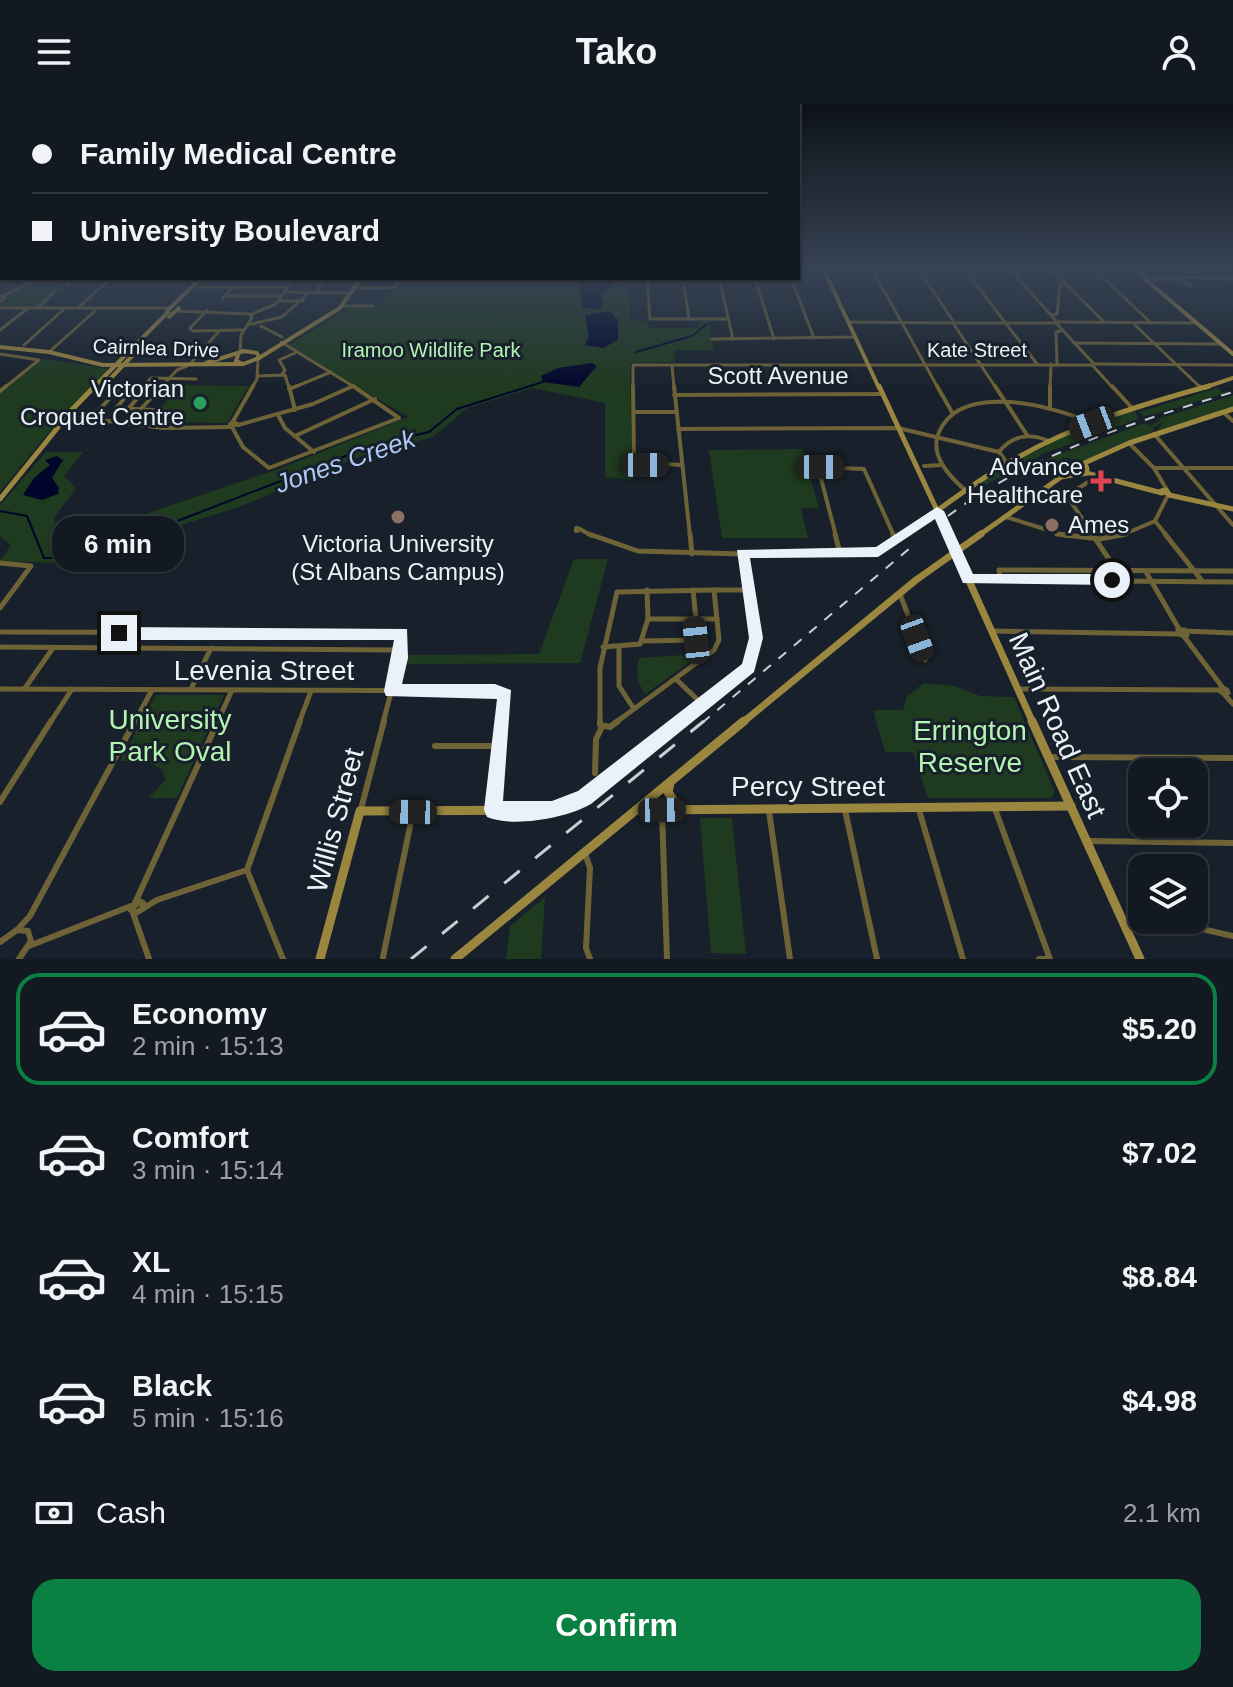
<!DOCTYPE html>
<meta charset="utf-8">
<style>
body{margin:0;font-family:Helvetica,sans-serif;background:#1b2229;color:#f1f3f6;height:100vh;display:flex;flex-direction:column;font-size:30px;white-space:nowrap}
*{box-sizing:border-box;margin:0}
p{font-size:26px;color:#9ca0a5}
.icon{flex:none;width:44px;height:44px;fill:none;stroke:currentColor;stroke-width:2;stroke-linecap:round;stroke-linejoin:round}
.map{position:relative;height:855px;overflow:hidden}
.side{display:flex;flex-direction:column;background:#121920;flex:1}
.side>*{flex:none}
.top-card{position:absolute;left:0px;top:0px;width:800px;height:176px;box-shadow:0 2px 6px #0004,0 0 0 2px #31383e;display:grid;align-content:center;height:176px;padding:0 32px;background:#121920}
.fabs{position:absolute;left:1128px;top:654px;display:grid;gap:16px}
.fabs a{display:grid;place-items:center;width:80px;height:80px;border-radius:16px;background:#121920;box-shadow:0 2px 6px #0004,0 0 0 2px #31383e;font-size:40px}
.end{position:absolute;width:36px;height:36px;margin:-18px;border:10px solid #ebf1f8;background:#111;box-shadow:0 0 0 4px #111}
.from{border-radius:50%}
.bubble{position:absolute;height:56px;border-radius:24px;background:#121920;box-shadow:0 2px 6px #0004,0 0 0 2px #31383e;font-size:26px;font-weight:700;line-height:56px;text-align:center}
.car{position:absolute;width:24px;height:48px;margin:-24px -12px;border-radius:10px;box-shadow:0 0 6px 2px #0007;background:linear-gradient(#222 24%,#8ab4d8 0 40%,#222 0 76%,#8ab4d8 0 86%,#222 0)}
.top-card b{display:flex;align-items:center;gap:28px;height:76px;font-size:30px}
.top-card b+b{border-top:2px solid #31383e}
.top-card i{width:20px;height:20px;background:#f1f3f6}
ul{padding:14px 0 0;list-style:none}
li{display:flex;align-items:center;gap:24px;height:112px;margin:0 16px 12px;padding:0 16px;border:4px solid transparent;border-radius:24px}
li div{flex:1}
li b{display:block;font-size:30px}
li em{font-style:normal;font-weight:700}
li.selected{border-color:#0b8043}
li>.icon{width:72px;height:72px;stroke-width:1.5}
.pay{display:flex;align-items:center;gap:20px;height:88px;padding:0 32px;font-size:30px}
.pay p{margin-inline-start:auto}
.primary-button{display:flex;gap:16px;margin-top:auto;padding:16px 32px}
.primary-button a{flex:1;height:92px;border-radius:24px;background:#0b8043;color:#fff;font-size:32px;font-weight:700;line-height:92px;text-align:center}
header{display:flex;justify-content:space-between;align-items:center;height:104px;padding:0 32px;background:#121920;font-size:36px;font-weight:700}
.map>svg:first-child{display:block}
.green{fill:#1e3a1f}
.water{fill:#00062b}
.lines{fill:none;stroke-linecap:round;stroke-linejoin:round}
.stream{stroke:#00062b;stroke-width:2}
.street-far3{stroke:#6e6237;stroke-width:3}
.street-far2{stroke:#6e6237;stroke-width:4}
.street-far1{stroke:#6e6237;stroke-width:5}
.street{stroke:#6e6237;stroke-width:6}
.secondary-far3{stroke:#9a863f;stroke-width:4}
.secondary-far2{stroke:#9a863f;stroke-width:5}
.secondary-far1{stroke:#9a863f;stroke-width:7}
.secondary{stroke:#9a863f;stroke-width:9}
.rail-far1{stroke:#c7cdd5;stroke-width:2;stroke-dasharray:10 10;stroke-linecap:butt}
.rail{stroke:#c7cdd5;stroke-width:3;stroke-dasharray:20 20;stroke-linecap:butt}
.route{fill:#ebf1f8}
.leisure-dot{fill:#2e9e5b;stroke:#18212b;stroke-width:3}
.health-dot{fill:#e0444e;stroke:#18212b;stroke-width:3}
.education-dot{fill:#8d6e63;stroke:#18212b;stroke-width:3}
.labels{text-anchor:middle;stroke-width:6;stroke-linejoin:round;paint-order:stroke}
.far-street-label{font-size:20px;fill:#ebf1f8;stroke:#18212b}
.far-park-label{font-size:20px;fill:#b3f4b2;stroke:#18212b}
.street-label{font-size:24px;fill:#ebf1f8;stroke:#18212b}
.poi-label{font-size:24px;fill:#ebf1f8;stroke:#18212b;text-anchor:end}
.water-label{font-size:26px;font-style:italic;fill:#aec9f3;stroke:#18212b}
.near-street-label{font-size:28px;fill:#ebf1f8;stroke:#18212b}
.near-park-label{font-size:28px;fill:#b3f4b2;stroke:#18212b}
</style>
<header><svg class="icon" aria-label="menu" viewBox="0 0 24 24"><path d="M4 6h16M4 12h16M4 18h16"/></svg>Tako<svg class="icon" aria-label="person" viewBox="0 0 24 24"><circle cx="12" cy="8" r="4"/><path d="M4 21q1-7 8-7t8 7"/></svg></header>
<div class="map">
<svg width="1233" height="855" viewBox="0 0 1233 855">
<rect width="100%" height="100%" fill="#18212b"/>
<g class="green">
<polygon points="39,174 75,174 39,204 0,203 6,192"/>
<polygon points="404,174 629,174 630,217 647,217 648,224 697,224 702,216 708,216 714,246 674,246 675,258 630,259 632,376 605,373 605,299 532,284 467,304 433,333 361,352 239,403 59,459 0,457 11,441 0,432 0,401 46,348 83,348 64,372 76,384 54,414 56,422 64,427 92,428 284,363 408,313 288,241 351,203 379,201 392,186 399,185"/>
<polygon points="43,255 111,265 45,333 0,388 0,289"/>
<polygon points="179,281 245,282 249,282 227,319 149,318"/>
<polygon points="1217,284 1222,288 1233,287 1155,310 1144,312 1139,308"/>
<polygon points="1233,291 1233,303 1157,327 1163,318 1153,324 1155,327 1112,343 1084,358 1064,353 1054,361 1047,355 1145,319 1153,324 1150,321 1160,317 1158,315"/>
<polygon points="1135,305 1138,315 1045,349 985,381 981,378 1003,363 1023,355 1023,352 1048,342 1047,339"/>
<polygon points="802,345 819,404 801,404 808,434 722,434 709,346"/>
<polygon points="574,455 608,455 580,559 405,560 407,551 539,550"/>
<path d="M701,550L645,590C637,578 635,569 639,554Z"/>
<polygon points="924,579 954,582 980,592 1014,593 1055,688 1051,694 928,694 913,648 885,648 873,606 903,606 907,592"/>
<polygon points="156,591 224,591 177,694 149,694 165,676 163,666 147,657 120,657"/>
<polygon points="700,714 732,714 746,850 711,849"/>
<polygon points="545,793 541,855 506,855 510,822"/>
</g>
<g class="water">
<polygon points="582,174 612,174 612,180 601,192 604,196 601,205 583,204 579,186"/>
<polygon points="610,207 618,216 618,236 603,244 585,241 589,233 585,211"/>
<polygon points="592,259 597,262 579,283 543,278 541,272 558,264"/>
<polygon points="57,352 63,356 52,374 59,384 58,390 42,396 23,391 34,374 50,361 45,356"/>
</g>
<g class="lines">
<g class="stream">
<polyline points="636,248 692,232 707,220"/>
<polyline points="0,407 27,412 44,454 53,454 167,421 371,342 429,328 457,305 546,277"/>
</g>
<g class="street-far3">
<polyline points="919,166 953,217"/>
<polyline points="965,166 1037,260"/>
<polyline points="1011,166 1057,218"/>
<polyline points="1052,166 1104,218"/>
<polyline points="1095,166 1151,219"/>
<polyline points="873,167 938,284"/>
<polyline points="1182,173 1233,175"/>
<polyline points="647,174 650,215 728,215"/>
<polyline points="683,174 689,215"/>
<polyline points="719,174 733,235"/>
<polyline points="755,174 774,235"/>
<polyline points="791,174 814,234"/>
<polyline points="1150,175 1179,175"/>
<polyline points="1180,175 1190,182"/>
<polyline points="67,182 75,174"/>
<polyline points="197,183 287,183"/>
<polyline points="356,184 395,184 402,174"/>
<polyline points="284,188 347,189"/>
<polyline points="316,189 325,174"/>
<polyline points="0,192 5,193 0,198"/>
<polyline points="3,192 38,174"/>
<polyline points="226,192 281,192"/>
<polyline points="222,195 233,183"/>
<polyline points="278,197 303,197"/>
<polyline points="342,202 373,202"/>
<polyline points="79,203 111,174"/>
<polyline points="0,204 170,204"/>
<polyline points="38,204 54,188"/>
<polyline points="177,207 250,210 252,214 241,231 240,249"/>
<polyline points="252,210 276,200 294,174"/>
<polyline points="1052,211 1057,210 1060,181 1066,180"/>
<polyline points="848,218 954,219"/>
<polyline points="1058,218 1196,219"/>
<polyline points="953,219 996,284"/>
<polyline points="955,219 1055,219"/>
<polyline points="1057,220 1093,259"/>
<polyline points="193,221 190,224 193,227 242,226"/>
<polyline points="193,221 207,206"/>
<polyline points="247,221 282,213 309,189"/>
<polyline points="1135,221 1201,284"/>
<polyline points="261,222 282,233"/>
<polyline points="0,226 27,205"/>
<polyline points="712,235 855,233"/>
<polyline points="281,238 356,284"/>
<polyline points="1074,239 1220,240"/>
<polyline points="24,241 63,206"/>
<polyline points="49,248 95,207"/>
<polyline points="0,250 39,256 4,284"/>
<polyline points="191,259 220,226"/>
<polyline points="1057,260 1056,228 1063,226"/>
<polyline points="1095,260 1233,261"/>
<polyline points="672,262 674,284"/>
<polyline points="1093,262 1113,284"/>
<polyline points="282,270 285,266 279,256 295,249"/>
<polyline points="257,272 285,271 289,284"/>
<polyline points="142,284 151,274 196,275"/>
<polyline points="160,284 177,266 187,262"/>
<polyline points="252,284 257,275 258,255"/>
<polyline points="292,284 331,268"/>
<polyline points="349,284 353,282"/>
<polyline points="633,284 633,261 1092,261"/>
<polyline points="1050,284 1051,260"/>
</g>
<g class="street-far2">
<polyline points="289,282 295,306"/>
<polyline points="633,282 634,358 682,361"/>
<polyline points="674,282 690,432"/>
<polyline points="937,282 953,310"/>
<polyline points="995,282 1027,331"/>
<polyline points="1112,282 1133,305"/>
<polyline points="1199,282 1201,284"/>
<polyline points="289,285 297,282"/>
<polyline points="0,287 6,282"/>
<polyline points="674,291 882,290"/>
<polyline points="1050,303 1050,282"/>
<polyline points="116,304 153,306"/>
<polyline points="116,304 133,285"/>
<polyline points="129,304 146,284 142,284"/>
<polyline points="634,308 676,308"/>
<polyline points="1223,308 1233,317"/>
<polyline points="278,311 285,324 314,348"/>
<polyline points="76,313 163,324 230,323"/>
<polyline points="92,314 119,284 144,282"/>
<polyline points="129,318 162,282"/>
<polygon points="233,318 238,320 230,323 230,320"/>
<polyline points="232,319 253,282"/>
<polyline points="238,321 313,300 353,282"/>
<polyline points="232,323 243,343 269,364 399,314 353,282"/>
<polyline points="678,325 898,324 999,348"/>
<polyline points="1154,330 1233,421"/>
<polyline points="295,332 375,295"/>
<polyline points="1129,339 1154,364 1167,386"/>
<path d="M1007,359L999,348C1012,331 1030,329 1049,337"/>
<polyline points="924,362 942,361"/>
<polyline points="1154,364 1233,364"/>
<polyline points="1045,385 1074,387 1098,372"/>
<path d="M965,386C949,372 929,351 939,328C961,277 1053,302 1092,319"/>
<polyline points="1065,389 1094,432"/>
<polyline points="1006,413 1067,432"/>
<polyline points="1155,417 1167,432"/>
<polygon points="576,424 578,424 579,426 576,427"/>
<polyline points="580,425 592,432"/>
<polyline points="836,432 818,363 864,365 894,432"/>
<polyline points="1120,432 1155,417 1168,391"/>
</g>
<g class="street-far1">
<polyline points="589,430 638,447 742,450"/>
<polyline points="690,430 692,450"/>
<polyline points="835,430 840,449"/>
<polyline points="893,430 895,435"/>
<polyline points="1057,430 1100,435 1126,430"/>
<polyline points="1092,430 1113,461 1113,467"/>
<polyline points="1165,430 1203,478"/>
<polyline points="0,459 31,462 0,504"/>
<polyline points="1146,468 1179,525"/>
<polyline points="968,476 1233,478"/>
<polyline points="1000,476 999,466 1233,467"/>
<polyline points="693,486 696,515"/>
<polyline points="714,486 748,486"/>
<polyline points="900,490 925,556"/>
<polyline points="648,515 717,515"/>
<polygon points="1178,526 1185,526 1187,531 1181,531"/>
<polyline points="991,527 1180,530"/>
<polyline points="1185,527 1233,529"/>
<polyline points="0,528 400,529 399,547"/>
<polyline points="1183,531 1223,584"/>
<polyline points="642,537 696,536 694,515"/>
<polyline points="0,543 397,546 400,554 383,619"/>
<polyline points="603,543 640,540 648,515 647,486"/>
<polyline points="619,543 619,582 634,605"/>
<polyline points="676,575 701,599"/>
<polygon points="1221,583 1227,586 1228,589 1221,588"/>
<polyline points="25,584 53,544"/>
<polyline points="0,585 501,587 507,595 504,619"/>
<polyline points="191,585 211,544"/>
<polyline points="1020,585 1219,586"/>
<polyline points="1224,590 1233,600"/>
<polyline points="50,619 72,585"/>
<polyline points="134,619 152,586"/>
<polyline points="217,619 232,586"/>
<polyline points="299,619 311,587"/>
<polyline points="600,619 600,564 617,488 714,486"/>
<polyline points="615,619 714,546 719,536 714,486"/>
</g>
<g class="street">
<polyline points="600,617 600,621 610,623 618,617"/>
<polyline points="435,642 501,642"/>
<polyline points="1051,653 1233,654"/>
<polyline points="595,669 596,635 602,623"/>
<polyline points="0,698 51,617"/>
<polyline points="493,704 504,617"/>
<polyline points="361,705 384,617"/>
<polyline points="995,705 1050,855 1039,855"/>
<polyline points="845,706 877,855"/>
<polyline points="919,706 963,855"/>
<polyline points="769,707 790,855"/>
<polyline points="662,708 667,855"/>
<polyline points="1089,737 1233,739"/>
<polyline points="585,749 590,764 586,844 590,855"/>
<polyline points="135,799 218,617"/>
<polyline points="142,804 143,799 139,797 131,806 136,809 157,796 247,766"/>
<polyline points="133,809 149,855"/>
<polyline points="1125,817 1172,818 1233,832"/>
<polyline points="17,826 30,812 135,617"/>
<polyline points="0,838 17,826 28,827 31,837 19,855"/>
<polyline points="29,842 131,802"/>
<polyline points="383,853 413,708"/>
<polyline points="283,855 247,766 300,617"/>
</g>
<g class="secondary-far3">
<polyline points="824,166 879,284"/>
<polyline points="1136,166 1147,173"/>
<polyline points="1145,175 1233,250"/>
<polyline points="167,207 201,174"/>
<polyline points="169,213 179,204"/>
<polyline points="0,243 49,248 103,261 243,260"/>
<polyline points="259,254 340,204 361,174"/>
<polyline points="206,259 244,247 257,249 259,254 243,260 236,257 238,251"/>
<polyline points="108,277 134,250"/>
<polyline points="1206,283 1233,274"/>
<polyline points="93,284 168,208"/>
<polyline points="1202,284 1209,282"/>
</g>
<g class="secondary-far2">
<polyline points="879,282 949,432"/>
<polyline points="1206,283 1209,282"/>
<polyline points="62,316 95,282"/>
<polyline points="62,316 69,318 76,313"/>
<circle cx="1082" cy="365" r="5"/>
<polyline points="1080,361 1129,339 1233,305"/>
<polyline points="1086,369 1162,389"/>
<polygon points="1166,386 1169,390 1161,387"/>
<polyline points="1169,391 1233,405"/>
<polyline points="0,395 63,317"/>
<path d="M901,432C937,408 971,380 1008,359C1070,322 1140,301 1209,282"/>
<polyline points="978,432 1061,373 1084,369"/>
</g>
<g class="secondary-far1">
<polyline points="948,430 1033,619"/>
<path d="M678,619L745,568C765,531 750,489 742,450L878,448L904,430"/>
<polyline points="742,619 916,476 981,430"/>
</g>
<g class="secondary">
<polyline points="1032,617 1140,855"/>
<polyline points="670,679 668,688 678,704"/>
<polyline points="642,702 651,706 1071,702"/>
<polyline points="320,855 360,707 552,706 570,702 681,617"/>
<polyline points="455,855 744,617"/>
</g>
<g class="rail-far1">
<path d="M948,412C1034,349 1132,319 1233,288"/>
<polyline points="702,619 916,439"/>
</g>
<polyline class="rail" points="411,855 704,617"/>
</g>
<linearGradient id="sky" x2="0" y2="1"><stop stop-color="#0d1218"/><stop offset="0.58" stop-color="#374355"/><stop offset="1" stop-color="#374355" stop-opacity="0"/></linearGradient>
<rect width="1233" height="286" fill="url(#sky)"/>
<path class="route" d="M937,403L944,407L973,470H1112L1119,476L1112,481L963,479L935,415L878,453L750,454L763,534L754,568L591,700C567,714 513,724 487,713L484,706L497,595L386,592L384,587L394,536H119L111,529L119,523L407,525L408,554L402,580H495L511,586L503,697H552L578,687L742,560L749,534L737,446L876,443Z"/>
<circle class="leisure-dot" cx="200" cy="299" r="8"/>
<path class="health-dot" d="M1097 365h8v8h8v8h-8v8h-8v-8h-8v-8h8z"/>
<g class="education-dot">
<circle cx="398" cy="413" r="8"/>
<circle cx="1052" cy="421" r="8"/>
</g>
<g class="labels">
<g class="far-street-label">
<text transform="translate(156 244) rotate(2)" y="7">Cairnlea Drive</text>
<text x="977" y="253">Kate Street</text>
</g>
<g class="far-park-label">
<text x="431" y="253">Iramoo Wildlife Park</text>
</g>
<g class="street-label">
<text x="778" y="280">Scott Avenue</text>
</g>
<g class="poi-label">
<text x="184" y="293">Victorian<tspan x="184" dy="28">Croquet Centre</tspan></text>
<text x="1083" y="371">Advance<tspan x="1083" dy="28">Healthcare</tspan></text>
<text x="1068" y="429" text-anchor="start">Ames</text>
<text x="398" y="448" text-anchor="middle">Victoria University<tspan x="398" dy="28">(St Albans Campus)</tspan></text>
</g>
<g class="water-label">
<text transform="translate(345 357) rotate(-19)" y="9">Jones Creek</text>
</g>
<g class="near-street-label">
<text x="264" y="576">Levenia Street</text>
<text transform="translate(1058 621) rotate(66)" y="10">Main Road East</text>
<text x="808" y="692">Percy Street</text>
<text transform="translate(335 716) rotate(-75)" y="10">Willis Street</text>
</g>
<g class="near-park-label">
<text x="170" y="625">University<tspan x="170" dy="32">Park Oval</tspan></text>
<text x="970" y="636">Errington<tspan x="970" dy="32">Reserve</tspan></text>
</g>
</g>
</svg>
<div class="fabs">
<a><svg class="icon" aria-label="locate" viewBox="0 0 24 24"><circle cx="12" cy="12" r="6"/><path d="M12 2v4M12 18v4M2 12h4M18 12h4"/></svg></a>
<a><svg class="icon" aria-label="layers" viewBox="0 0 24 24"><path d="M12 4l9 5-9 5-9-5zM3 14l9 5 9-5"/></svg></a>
</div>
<i class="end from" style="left:1112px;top:476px"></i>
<i class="end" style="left:119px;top:529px"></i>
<div class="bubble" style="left:52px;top:412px;width:132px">6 min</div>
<i class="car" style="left:1092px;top:319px;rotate:249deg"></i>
<i class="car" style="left:645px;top:361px;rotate:90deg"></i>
<i class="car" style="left:821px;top:363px;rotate:90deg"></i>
<i class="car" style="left:917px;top:534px;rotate:160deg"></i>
<i class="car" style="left:696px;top:536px;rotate:354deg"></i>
<i class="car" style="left:662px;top:706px;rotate:89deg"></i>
<i class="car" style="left:413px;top:708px;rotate:271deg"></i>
<div class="top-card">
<b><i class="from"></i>Family Medical Centre</b>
<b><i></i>University Boulevard</b>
</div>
</div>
<section class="side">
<ul>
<li class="selected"><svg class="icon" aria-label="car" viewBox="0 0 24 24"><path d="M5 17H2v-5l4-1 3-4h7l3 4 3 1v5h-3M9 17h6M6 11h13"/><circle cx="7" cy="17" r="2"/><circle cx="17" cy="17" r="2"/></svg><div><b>Economy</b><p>2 min · 15:13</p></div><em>$5.20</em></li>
<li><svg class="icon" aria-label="car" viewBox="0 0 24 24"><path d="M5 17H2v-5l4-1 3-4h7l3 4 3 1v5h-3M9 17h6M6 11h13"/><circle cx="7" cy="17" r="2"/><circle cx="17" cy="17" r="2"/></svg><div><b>Comfort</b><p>3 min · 15:14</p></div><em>$7.02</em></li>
<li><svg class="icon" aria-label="car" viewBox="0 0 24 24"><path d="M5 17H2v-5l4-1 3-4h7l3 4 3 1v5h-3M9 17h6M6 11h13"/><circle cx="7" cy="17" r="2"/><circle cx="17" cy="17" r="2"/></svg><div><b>XL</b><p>4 min · 15:15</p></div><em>$8.84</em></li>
<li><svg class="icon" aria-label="car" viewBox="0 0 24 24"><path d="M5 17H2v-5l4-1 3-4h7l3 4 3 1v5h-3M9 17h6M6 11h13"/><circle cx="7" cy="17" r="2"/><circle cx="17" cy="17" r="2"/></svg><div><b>Black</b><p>5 min · 15:16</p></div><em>$4.98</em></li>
</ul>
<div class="pay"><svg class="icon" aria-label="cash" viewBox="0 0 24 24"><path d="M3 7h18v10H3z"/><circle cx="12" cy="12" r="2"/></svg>Cash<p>2.1 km</p></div>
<div class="primary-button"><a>Confirm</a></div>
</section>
